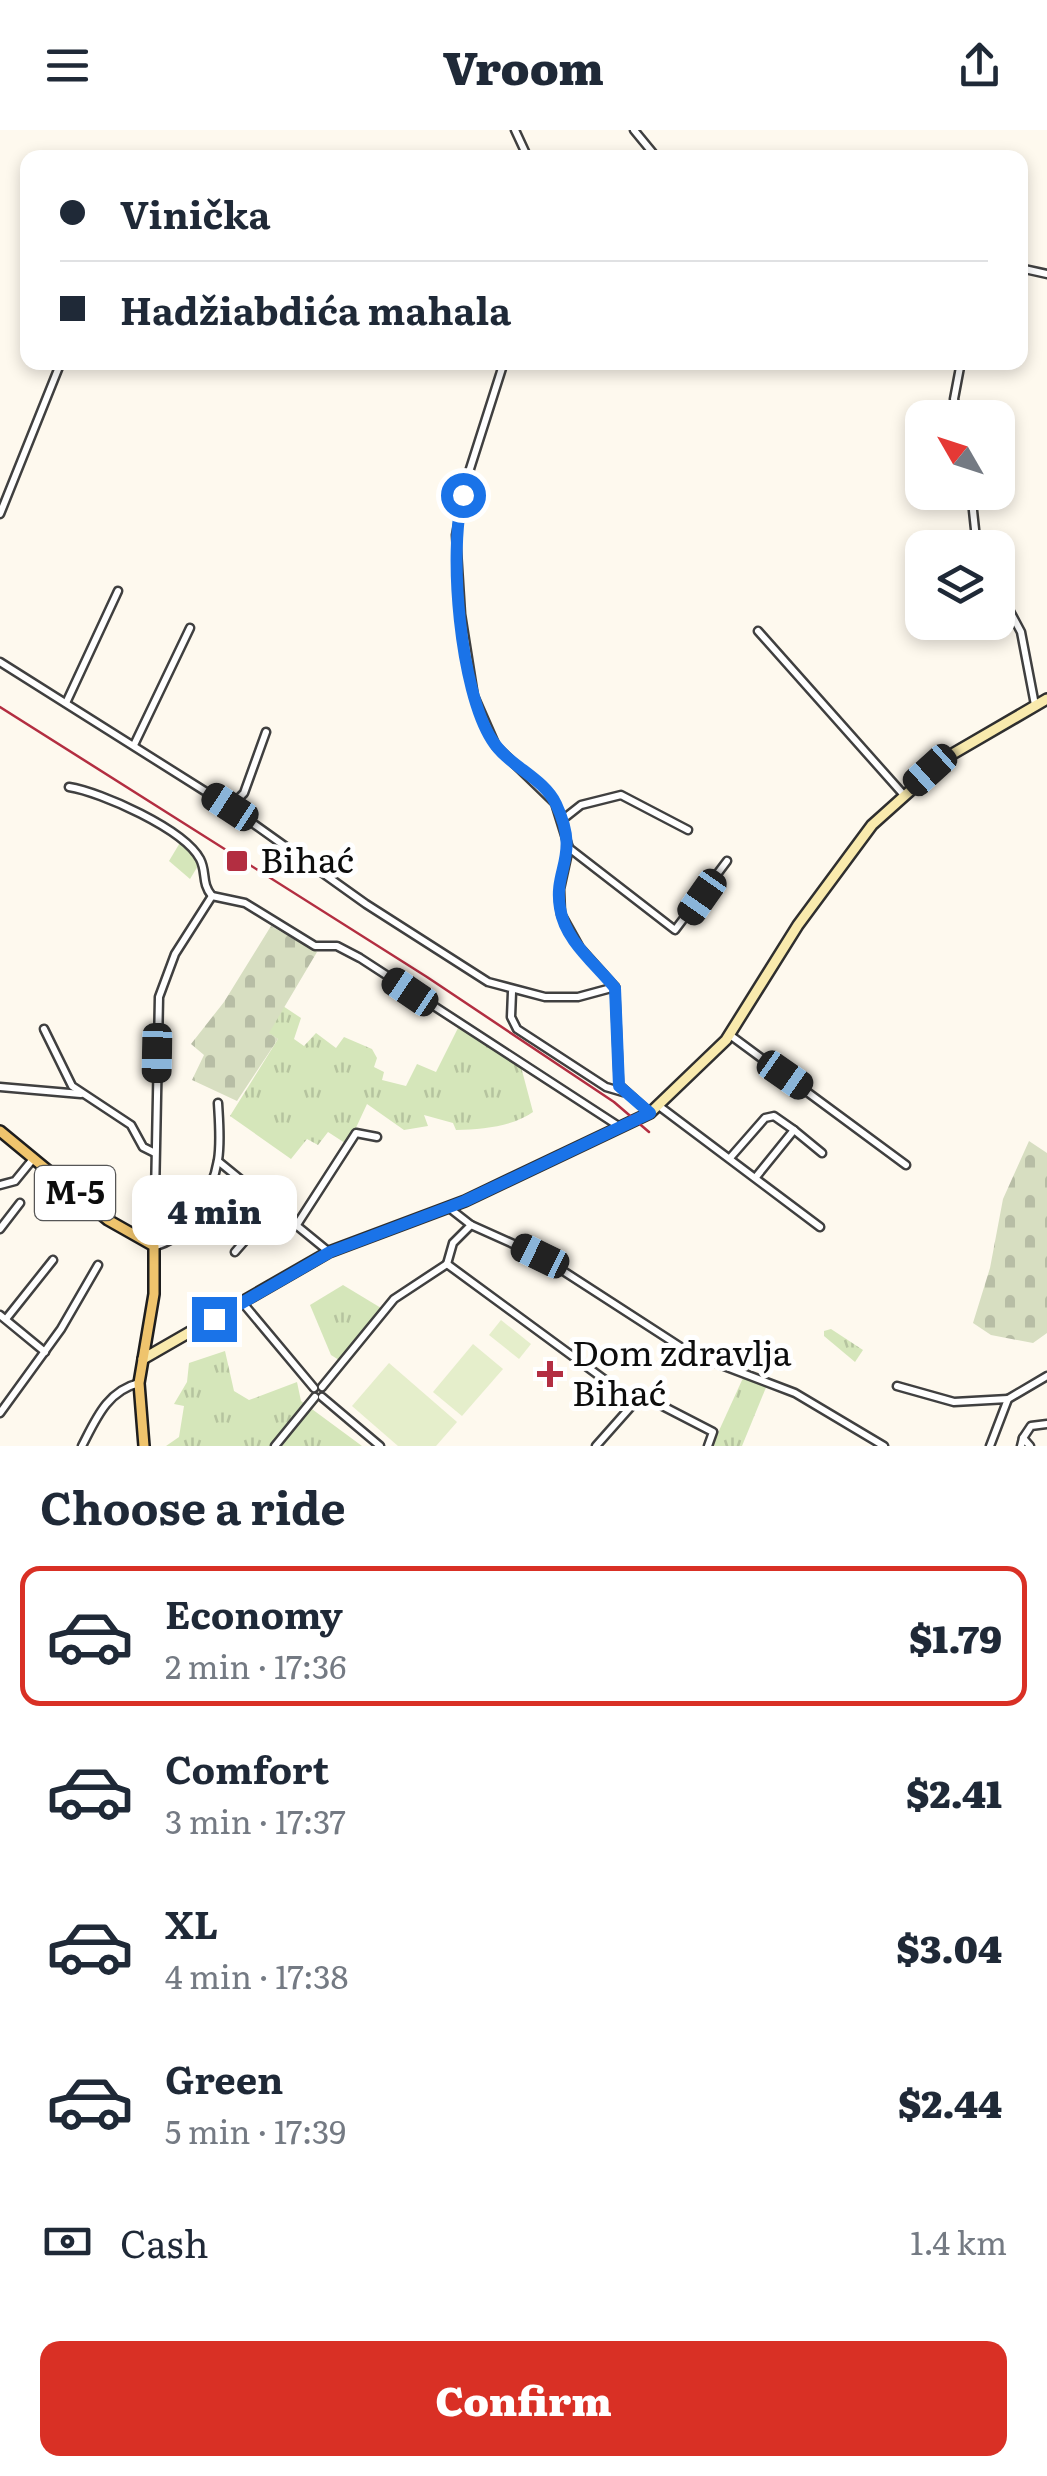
<!DOCTYPE html>
<meta charset="utf-8">
<style>
body{margin:0;font-family:Literata,serif;background:#f6f6f7;color:#1f2937;height:100vh;display:flex;flex-direction:column;font-size:38px;white-space:nowrap}
*{box-sizing:border-box;margin:0}
p{font-size:32px;color:#747a83}
.icon{flex:none;width:55px;height:55px;fill:none;stroke:currentColor;stroke-width:2;stroke-linecap:round;stroke-linejoin:round}
.map{position:relative;height:1316px;overflow:hidden}
.side{display:flex;flex-direction:column;background:#fff;flex:1}
.side>*{flex:none}
.top-card{position:absolute;left:20px;top:20px;width:1008px;height:220px;border-radius:20px;box-shadow:0 5px 15px #0003;display:grid;align-content:center;height:220px;padding:0 40px;background:#fff}
.needle{width:65px;rotate:309deg}
.buttons{position:absolute;left:905px;top:270px;display:grid;gap:20px}
.buttons a{display:grid;place-items:center;width:110px;height:110px;border-radius:20px;background:#fff;box-shadow:0 5px 15px #0003;font-size:50px}
.end{position:absolute;width:45px;height:45px;margin:-22px;border:12px solid #1a73e8;background:#fff;box-shadow:0 0 0 5px #fff}
.from{border-radius:50%}
.bubble{position:absolute;height:70px;border-radius:20px;background:#fff;box-shadow:0 5px 15px #0003;font-size:32px;font-weight:800;line-height:70px;text-align:center}
.car{position:absolute;width:30px;height:60px;margin:-30px -15px;border-radius:12px;box-shadow:0 0 8px 2px #0007;background:linear-gradient(#222 24%,#8ab4d8 0 40%,#222 0 76%,#8ab4d8 0 86%,#222 0)}
.top-card b{display:flex;align-items:center;gap:35px;height:95px;font-size:38px}
.top-card b+b{border-top:2px solid #e0e1e3}
.top-card i{width:25px;height:25px;background:#1f2937}
ul{padding:0;list-style:none}
li{display:flex;align-items:center;gap:30px;height:140px;margin:0 20px 15px;padding:0 20px;border:5px solid transparent;border-radius:20px}
li div{flex:1}
li b{display:block;font-size:38px}
li em{font-style:normal;font-weight:800}
li.on{border-color:#d93025}
li>.icon{width:90px;height:90px;stroke-width:1.5}
h2{padding:0 40px;font-size:45px;line-height:120px}
.pay{display:flex;align-items:center;gap:25px;height:110px;padding:0 40px;font-size:38px}
.pay p{margin-inline-start:auto}
.cta{display:flex;gap:20px;margin-top:auto;padding:20px 40px}
.cta a{flex:1;height:115px;border-radius:20px;background:#d93025;color:#fff;font-size:40px;font-weight:800;line-height:115px;text-align:center}
header{display:flex;justify-content:space-between;align-items:center;height:130px;padding:0 40px;background:#fff;font-size:45px;font-weight:800}
.map>svg:first-child{display:block}
.grass{fill:url(#grass-tufts)}
.cemetery{fill:url(#cemetery-stones)}
.pitch{fill:#e5eecb}
.lines{fill:none;stroke-linecap:round;stroke-linejoin:round}
.street-casing{stroke:#404040;stroke-width:11}
.secondary-casing{stroke:#2f2f2f;stroke-width:14}
.primary-casing{stroke:#1e1e1e;stroke-width:14}
.street{stroke:#fff;stroke-width:6}
.secondary{stroke:#f9eaad;stroke-width:9}
.primary{stroke:#efc46d;stroke-width:9}
.rail{stroke:#b32e41;stroke-width:2.5}
.route{stroke:#1a73e8;stroke-width:12}
.poi-dot{fill:#b32e41;stroke:#fff;stroke-width:4}
.labels{text-anchor:middle;stroke-width:10;stroke-linejoin:round;paint-order:stroke}
.shield{fill:#fff;stroke:#565656;stroke-width:2.5}
.shield-label{font-size:32px;font-weight:bold;fill:#0d0d0d}
.poi-label{font-size:35px;fill:#0d0d0d;stroke:#fff;text-anchor:start}
</style>
<header><svg class="icon" aria-label="menu" viewBox="0 0 24 24"><path d="M4 6h16M4 12h16M4 18h16"/></svg>Vroom<svg class="icon" aria-label="share" viewBox="0 0 24 24"><path d="M12 15V3M7 8l5-5 5 5M5 13v7h14v-7"/></svg></header>
<div class="map">
<svg width="1047" height="1316" viewBox="0 0 1047 1316">
<defs>
<pattern id="grass-tufts" width="24" height="20" patternUnits="userSpaceOnUse" patternTransform="scale(2.5)"><rect width="24" height="20" fill="#d5e6ba"/><path d="M3 7l-1-3M5 7V3M7 7l1-3M15 17l-1-3M17 17v-4M19 17l1-3" fill="none" stroke="#b6c49f"/></pattern>
<pattern id="cemetery-stones" width="16" height="16" patternUnits="userSpaceOnUse" patternTransform="scale(2.5)"><rect width="16" height="16" fill="#d7dec1"/><path d="M2 7V4a2 2 0 0 1 4 0v3zM10 15v-3a2 2 0 0 1 4 0v3z" fill="#b7bda5"/></pattern>
</defs>
<rect width="100%" height="100%" fill="#fef9ee"/>
<g class="grass">
<polygon points="181,711 204,726 190,749 169,731"/>
<path d="M283,876L301,888L294,909L304,916L316,903L336,918L344,907L372,919L377,928L374,937L384,942L382,950L406,956L417,934L436,942L460,894L520,933L533,982C511,997 484,999 456,1000L453,993L424,985L428,996L404,1000L367,974L348,1015L328,1002L318,1015L307,1009L291,1029L230,986L278,909L268,903Z"/>
<polygon points="343,1155 386,1181 342,1232 331,1225 310,1175"/>
<polygon points="831,1199 863,1220 855,1232 824,1206 824,1201"/>
<polygon points="225,1221 234,1261 249,1270 297,1252 301,1271 362,1316 166,1316 179,1307 184,1276 174,1274 187,1252 189,1233"/>
<polygon points="743,1248 767,1255 742,1316 712,1316"/>
</g>
<g class="cemetery">
<polygon points="271,796 317,822 269,903 278,909 237,971 192,950 204,925 191,914 224,872"/>
<polygon points="1029,1011 1047,1023 1047,1203 1033,1213 991,1205 973,1193 990,1138 1003,1069"/>
</g>
<g class="pitch">
<polygon points="501,1190 531,1214 519,1229 489,1205"/>
<polygon points="473,1214 503,1239 462,1286 433,1262"/>
<polygon points="389,1233 457,1292 436,1316 398,1316 352,1276"/>
</g>
<g class="lines">
<defs>
<g id="street">
<polyline points="515,0 528,28"/>
<polyline points="634,0 657,28"/>
<polyline points="1020,138 1047,144"/>
<polyline points="504,232 468,345 456,405 461,484 474,566 496,616 555,673 569,718 560,759 561,784 580,818 615,857 619,955 650,983"/>
<polyline points="958,288 954,269 961,232"/>
<polyline points="971,362 977,418"/>
<polyline points="0,384 61,232"/>
<polyline points="998,459 1021,502 1035,575"/>
<polyline points="758,501 903,664"/>
<polyline points="0,532 230,677 366,774 488,852 545,867 578,867 615,857"/>
<polyline points="66,573 118,461"/>
<polyline points="134,615 190,498"/>
<path d="M69,657C101,662 184,699 200,729C207,742 201,753 212,766"/>
<polyline points="230,677 244,663 266,602"/>
<polyline points="562,690 581,675 621,665 688,700"/>
<polyline points="569,718 675,800 727,731"/>
<path d="M212,766L175,824L159,867L154,1116C187,1111 213,1060 218,1030C221,1012 219,991 218,973"/>
<polyline points="212,766 245,773 315,816 337,816 360,828 620,997"/>
<polyline points="512,862 511,887 517,899 606,957 623,962"/>
<polyline points="44,899 72,956 131,995 143,1017 155,1023"/>
<polyline points="730,905 906,1035"/>
<polyline points="0,957 81,964"/>
<polyline points="659,976 820,1097"/>
<polyline points="794,1000 822,1023"/>
<polyline points="730,1028 765,988 774,986 794,1000 756,1047"/>
<polyline points="218,1031 329,1122"/>
<polyline points="0,1055 15,1051 33,1029"/>
<polyline points="448,1077 471,1095 540,1126 690,1223 795,1263 884,1316"/>
<polyline points="298,1093 356,1003 377,1007"/>
<polyline points="0,1099 20,1073"/>
<polyline points="235,1122 275,1076"/>
<polyline points="447,1134 635,1272 596,1316"/>
<polyline points="447,1134 453,1113 471,1095"/>
<polyline points="242,1172 314,1258"/>
<polyline points="0,1185 45,1222"/>
<polyline points="6,1189 53,1130"/>
<polyline points="897,1256 954,1272 1008,1269"/>
<polyline points="322,1257 394,1169 447,1134"/>
<polyline points="322,1267 380,1316"/>
<polyline points="635,1272 651,1270 713,1302 708,1316"/>
<polyline points="0,1283 61,1199 98,1135"/>
<polyline points="1023,1308 1031,1296 1047,1294"/>
<path d="M82,1316C96,1289 107,1261 139,1253"/>
<polyline points="275,1316 315,1267"/>
<polyline points="990,1316 1008,1269 1047,1246"/>
<polyline points="1021,1316 1023,1308 1030,1316"/>
</g>
<polyline id="secondary" points="143,1229 329,1122 465,1071 650,983 726,910 798,795 872,695 949,626 1047,569"/>
<polyline id="primary" points="0,1001 108,1090 154,1116 154,1164 139,1253 144,1316"/>
</defs>
<use href="#street" class="street-casing"/>
<use href="#secondary" class="secondary-casing"/>
<use href="#primary" class="primary-casing"/>
<use href="#street" class="street"/>
<use href="#secondary" class="secondary"/>
<use href="#primary" class="primary"/>
<polyline class="rail" points="0,577 427,847 614,972 649,1002"/>
</g>
<g class="lines">
<path class="route" d="M214,1189L330,1122L465,1071L650,983L619,956L615,858C595,833 565,811 560,778C553,738 581,727 556,674C543,647 508,636 492,610C460,560 448,422 463,365"/>
</g>
<g class="poi-dot">
<rect x="225" y="719" width="24" height="24" rx="5"/>
<path d="M545 1229h10v10h10v10h-10v10h-10v-10h-10v-10h10z"/>
</g>
<g class="labels">
<rect class="shield" x="35" y="1036" width="80" height="54" rx="8"/>
<g class="shield-label">
<text x="75" y="1074">M-5</text>
</g>
<g class="poi-label">
<text x="260" y="743">Bihać</text>
<text x="572" y="1236">Dom zdravlja<tspan x="572" dy="40">Bihać</tspan></text>
</g>
</g>
</svg>
<div class="buttons">
<a><svg class="needle" viewBox="-14 -14 28 28"><path d="M0-13l5 13h-10z" fill="#e53935"/><path d="M0 13l5-13h-10z" fill="#747a83"/></svg></a>
<a><svg class="icon" aria-label="layers" viewBox="0 0 24 24"><path d="M12 4l9 5-9 5-9-5zM3 14l9 5 9-5"/></svg></a>
</div>
<i class="end from" style="left:463px;top:365px"></i>
<i class="end" style="left:214px;top:1189px"></i>
<div class="bubble" style="left:132px;top:1045px;width:165px">4 min</div>
<i class="car" style="left:930px;top:640px;rotate:228deg"></i>
<i class="car" style="left:230px;top:677px;rotate:303deg"></i>
<i class="car" style="left:702px;top:767px;rotate:215deg"></i>
<i class="car" style="left:410px;top:862px;rotate:304deg"></i>
<i class="car" style="left:157px;top:923px;rotate:181deg"></i>
<i class="car" style="left:785px;top:945px;rotate:125deg"></i>
<i class="car" style="left:540px;top:1126px;rotate:296deg"></i>
<div class="top-card">
<b><i class="from"></i>Vinička</b>
<b><i></i>Hadžiabdića mahala</b>
</div>
</div>
<section class="side">
<h2>Choose a ride</h2>
<ul>
<li class="on"><svg class="icon" aria-label="car" viewBox="0 0 24 24"><path d="M5 17H2v-5l4-1 3-4h7l3 4 3 1v5h-3M9 17h6M6 11h13"/><circle cx="7" cy="17" r="2"/><circle cx="17" cy="17" r="2"/></svg><div><b>Economy</b><p>2 min · 17:36</p></div><em>$1.79</em></li>
<li><svg class="icon" aria-label="car" viewBox="0 0 24 24"><path d="M5 17H2v-5l4-1 3-4h7l3 4 3 1v5h-3M9 17h6M6 11h13"/><circle cx="7" cy="17" r="2"/><circle cx="17" cy="17" r="2"/></svg><div><b>Comfort</b><p>3 min · 17:37</p></div><em>$2.41</em></li>
<li><svg class="icon" aria-label="car" viewBox="0 0 24 24"><path d="M5 17H2v-5l4-1 3-4h7l3 4 3 1v5h-3M9 17h6M6 11h13"/><circle cx="7" cy="17" r="2"/><circle cx="17" cy="17" r="2"/></svg><div><b>XL</b><p>4 min · 17:38</p></div><em>$3.04</em></li>
<li><svg class="icon" aria-label="car" viewBox="0 0 24 24"><path d="M5 17H2v-5l4-1 3-4h7l3 4 3 1v5h-3M9 17h6M6 11h13"/><circle cx="7" cy="17" r="2"/><circle cx="17" cy="17" r="2"/></svg><div><b>Green</b><p>5 min · 17:39</p></div><em>$2.44</em></li>
</ul>
<div class="pay"><svg class="icon" aria-label="cash" viewBox="0 0 24 24"><path d="M3 7h18v10H3z"/><circle cx="12" cy="12" r="2"/></svg>Cash<p>1.4 km</p></div>
<div class="cta"><a>Confirm</a></div>
</section>
